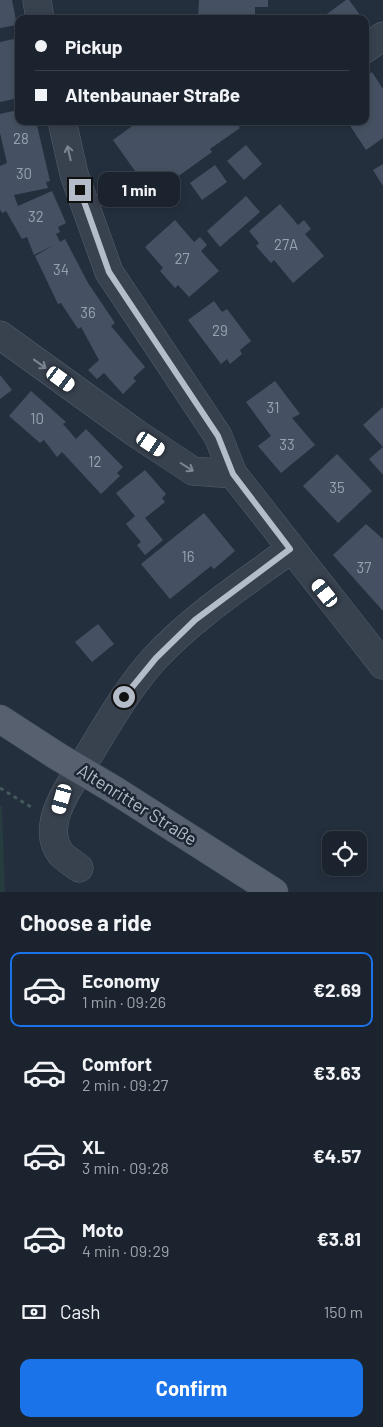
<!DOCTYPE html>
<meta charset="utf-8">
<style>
body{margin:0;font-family:Barlow,sans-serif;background:#242b36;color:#f1f3f6;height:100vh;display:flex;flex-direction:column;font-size:19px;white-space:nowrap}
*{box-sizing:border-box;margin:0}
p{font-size:16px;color:#a0a4aa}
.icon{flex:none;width:28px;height:28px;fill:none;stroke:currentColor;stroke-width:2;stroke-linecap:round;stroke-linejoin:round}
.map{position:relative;height:892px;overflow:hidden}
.panel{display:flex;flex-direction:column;background:#1b232e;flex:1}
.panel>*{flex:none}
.banner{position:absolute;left:15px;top:15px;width:354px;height:110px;border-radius:10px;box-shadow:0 2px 8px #0003,0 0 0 1px #39404a;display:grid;align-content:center;height:110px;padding:0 20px;background:#1b232e}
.fabs{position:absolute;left:322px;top:831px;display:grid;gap:10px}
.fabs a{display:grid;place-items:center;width:45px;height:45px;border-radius:10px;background:#1b232e;box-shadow:0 2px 8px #0003,0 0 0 1px #39404a;font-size:25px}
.end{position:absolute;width:22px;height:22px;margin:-11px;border:6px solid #b4bcc9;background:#111;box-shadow:0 0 0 2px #111}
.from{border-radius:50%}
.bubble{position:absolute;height:35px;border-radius:10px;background:#1b232e;box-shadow:0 2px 8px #0003,0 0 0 1px #39404a;font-size:16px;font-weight:700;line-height:35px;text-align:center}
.car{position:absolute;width:15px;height:30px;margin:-15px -8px;border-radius:6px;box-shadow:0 0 4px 1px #0007;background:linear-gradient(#fff 24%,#345 0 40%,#fff 0 76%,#345 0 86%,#fff 0)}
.banner b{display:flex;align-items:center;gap:18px;height:48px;font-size:19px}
.banner b+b{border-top:1px solid #39404a}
.banner i{width:12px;height:12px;background:#f1f3f6}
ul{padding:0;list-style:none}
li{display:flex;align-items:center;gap:15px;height:75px;margin:0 10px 8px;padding:0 10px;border:2px solid transparent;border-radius:10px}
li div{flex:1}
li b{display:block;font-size:19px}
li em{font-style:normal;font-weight:700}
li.on{border-color:#1a73e8}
li>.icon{width:45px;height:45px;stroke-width:1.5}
h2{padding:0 20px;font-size:22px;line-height:60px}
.pay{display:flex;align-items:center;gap:12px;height:55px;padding:0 20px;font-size:19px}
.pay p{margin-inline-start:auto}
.cta{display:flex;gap:10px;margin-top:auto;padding:10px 20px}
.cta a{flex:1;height:58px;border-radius:10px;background:#1a73e8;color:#fff;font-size:20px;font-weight:700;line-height:58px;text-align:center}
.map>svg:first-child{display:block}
.pitch{fill:#263c3f}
.building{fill:#455162}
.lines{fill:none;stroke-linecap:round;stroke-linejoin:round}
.minor-casing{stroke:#565f6c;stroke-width:29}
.major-casing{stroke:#414a57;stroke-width:29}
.path{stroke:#44595c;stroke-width:3;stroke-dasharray:4 4;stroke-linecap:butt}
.minor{stroke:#38414e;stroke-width:28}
.major{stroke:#56606e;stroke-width:28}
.major-bridge-casing{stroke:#414a57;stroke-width:29;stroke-linecap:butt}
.major-bridge{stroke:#56606e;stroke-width:28}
.oneway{stroke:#7c8592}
.route{stroke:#b4bcc9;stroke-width:6}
.labels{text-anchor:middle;stroke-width:5;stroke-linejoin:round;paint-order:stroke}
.number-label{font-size:15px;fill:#98a1af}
.street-label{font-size:18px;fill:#b4bcc9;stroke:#1d2633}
</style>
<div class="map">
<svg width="383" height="892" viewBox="0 0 383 892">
<rect width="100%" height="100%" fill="#242f3e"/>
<polygon class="pitch" points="0,805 2,807 5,892 0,892"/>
<g class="building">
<polygon points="0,0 12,0 17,25 0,28"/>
<polygon points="199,0 268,0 268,7 255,7 255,19 198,19"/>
<polygon points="346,0 349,0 363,19 320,19"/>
<polygon points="14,39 15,45 19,44 19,98 0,102 0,42"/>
<polygon points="372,72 383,89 383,138 366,150 347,121 365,121 365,77"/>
<polygon points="18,110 19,121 36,121 50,181 46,182 48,188 14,195 18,206 52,191 66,223 58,227 60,232 56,234 60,242 65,239 88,283 115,323 111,326 145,367 133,378 136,381 123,394 104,373 97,379 88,370 99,360 81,327 78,329 61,303 58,304 35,256 54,245 34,255 27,237 22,239 6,211 2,213 0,209 0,166 7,163 0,133 0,114"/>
<polygon points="139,121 235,121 240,128 210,149 212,152 152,195 113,140"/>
<polygon points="246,145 262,164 244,180 227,161"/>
<polygon points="383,164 383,186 373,170"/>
<polygon points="215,165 227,182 202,200 190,183"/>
<polygon points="246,196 260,212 220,247 207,231"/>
<polygon points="280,204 298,225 304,220 311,229 305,234 324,256 293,283 274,260 271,263 256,246 259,243 249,231"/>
<polygon points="175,220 194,242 200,237 207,245 201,251 219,271 189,297 178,285 175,288 160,271 163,268 145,247"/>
<polygon points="214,301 222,312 227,309 251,341 240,350 242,354 230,364 227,359 221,364 188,320"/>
<polygon points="0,375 12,390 0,399"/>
<polygon points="275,381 300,414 292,418 315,445 281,473 258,446 271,436 246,402"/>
<polygon points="31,391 66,422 63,424 76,439 86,429 123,467 117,473 120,476 101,494 62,452 57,457 44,440 40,443 9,416"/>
<polygon points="383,407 383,475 369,459 383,447 363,425"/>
<polygon points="337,454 372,491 338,523 303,486"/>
<polygon points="145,470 166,494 162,498 165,502 145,518 163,540 145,555 137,545 141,542 126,524 135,516 116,493"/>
<polygon points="204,513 235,551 214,569 211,566 170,599 141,564"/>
<polygon points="366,524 383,539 383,611 333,555"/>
<polygon points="98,624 114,644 92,662 75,642"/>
</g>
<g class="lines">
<defs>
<g id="minor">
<polyline points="37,0 40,19"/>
<polyline points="365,49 383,36"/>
<polyline points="62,121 74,174 109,272 218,436 233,474 383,665"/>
<polyline points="0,335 137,434 193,471 233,474"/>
<path d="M79,868C74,864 66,859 61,854C39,826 70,785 85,761C107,725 127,689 155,658C194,616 245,583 291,549"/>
</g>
<g id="major">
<polyline points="0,719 57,756"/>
<polyline points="116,791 274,892"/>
</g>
</defs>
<use href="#minor" class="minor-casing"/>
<use href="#major" class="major-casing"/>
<polyline class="path" points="0,788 31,807"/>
<use href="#minor" class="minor"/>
<use href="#major" class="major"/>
<defs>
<polyline id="major-bridge" points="57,756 116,791"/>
</defs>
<use href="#major-bridge" class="major-bridge-casing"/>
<use href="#major-bridge" class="major-bridge"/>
</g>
<defs><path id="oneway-shaft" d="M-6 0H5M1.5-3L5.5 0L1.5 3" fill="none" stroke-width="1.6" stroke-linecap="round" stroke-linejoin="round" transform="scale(1.25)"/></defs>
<g class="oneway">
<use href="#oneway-shaft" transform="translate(69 153) rotate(-103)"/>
<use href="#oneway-shaft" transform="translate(40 364) rotate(36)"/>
<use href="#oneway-shaft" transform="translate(187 467) rotate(32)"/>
</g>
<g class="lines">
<polyline class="route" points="80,190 109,272 218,436 233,474 290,549 195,620 156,658 124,697"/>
</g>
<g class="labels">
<g class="number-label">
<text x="21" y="144">28</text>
<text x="24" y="179">30</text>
<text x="36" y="222">32</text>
<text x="286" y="250">27A</text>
<text x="182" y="264">27</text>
<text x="61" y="275">34</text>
<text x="88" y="318">36</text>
<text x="220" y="336">29</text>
<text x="273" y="413">31</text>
<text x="37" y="424">10</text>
<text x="287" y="450">33</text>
<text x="95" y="467">12</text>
<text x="337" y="493">35</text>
<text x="188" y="562">16</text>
<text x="364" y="573">37</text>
</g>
<g class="street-label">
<text transform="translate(137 805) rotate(32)" y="6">Altenritter Straße</text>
</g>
</g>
</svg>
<div class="fabs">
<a><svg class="icon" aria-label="locate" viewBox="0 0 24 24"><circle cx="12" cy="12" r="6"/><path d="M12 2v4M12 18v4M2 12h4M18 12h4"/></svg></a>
</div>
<i class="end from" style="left:124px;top:697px"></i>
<i class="end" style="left:80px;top:190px"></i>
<div class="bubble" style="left:98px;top:172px;width:82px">1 min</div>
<i class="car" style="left:61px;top:379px;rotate:126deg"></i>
<i class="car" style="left:151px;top:444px;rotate:124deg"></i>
<i class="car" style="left:325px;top:593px;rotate:321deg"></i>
<i class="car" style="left:62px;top:799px;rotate:196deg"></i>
<div class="banner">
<b><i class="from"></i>Pickup</b>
<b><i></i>Altenbaunaer Straße</b>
</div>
</div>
<section class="panel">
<h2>Choose a ride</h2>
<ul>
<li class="on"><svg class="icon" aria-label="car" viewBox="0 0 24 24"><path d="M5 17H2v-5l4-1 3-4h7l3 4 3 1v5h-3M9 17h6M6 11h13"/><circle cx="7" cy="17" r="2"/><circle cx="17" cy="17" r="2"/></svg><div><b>Economy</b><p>1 min · 09:26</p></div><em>€2.69</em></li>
<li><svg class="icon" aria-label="car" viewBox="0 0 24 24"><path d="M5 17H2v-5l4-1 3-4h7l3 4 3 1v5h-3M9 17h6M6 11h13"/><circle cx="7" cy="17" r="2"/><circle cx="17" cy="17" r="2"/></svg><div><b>Comfort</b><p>2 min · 09:27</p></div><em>€3.63</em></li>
<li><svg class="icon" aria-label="car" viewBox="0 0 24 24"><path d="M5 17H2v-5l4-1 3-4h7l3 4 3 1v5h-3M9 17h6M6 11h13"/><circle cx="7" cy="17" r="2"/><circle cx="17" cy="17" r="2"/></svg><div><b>XL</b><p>3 min · 09:28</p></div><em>€4.57</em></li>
<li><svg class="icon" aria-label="car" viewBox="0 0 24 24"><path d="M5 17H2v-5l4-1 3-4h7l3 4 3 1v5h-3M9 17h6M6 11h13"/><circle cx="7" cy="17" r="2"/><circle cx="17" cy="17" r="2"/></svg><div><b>Moto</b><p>4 min · 09:29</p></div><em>€3.81</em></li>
</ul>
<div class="pay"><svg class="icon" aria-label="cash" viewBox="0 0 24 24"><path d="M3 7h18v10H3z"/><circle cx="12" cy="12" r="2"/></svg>Cash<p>150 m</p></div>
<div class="cta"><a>Confirm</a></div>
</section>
